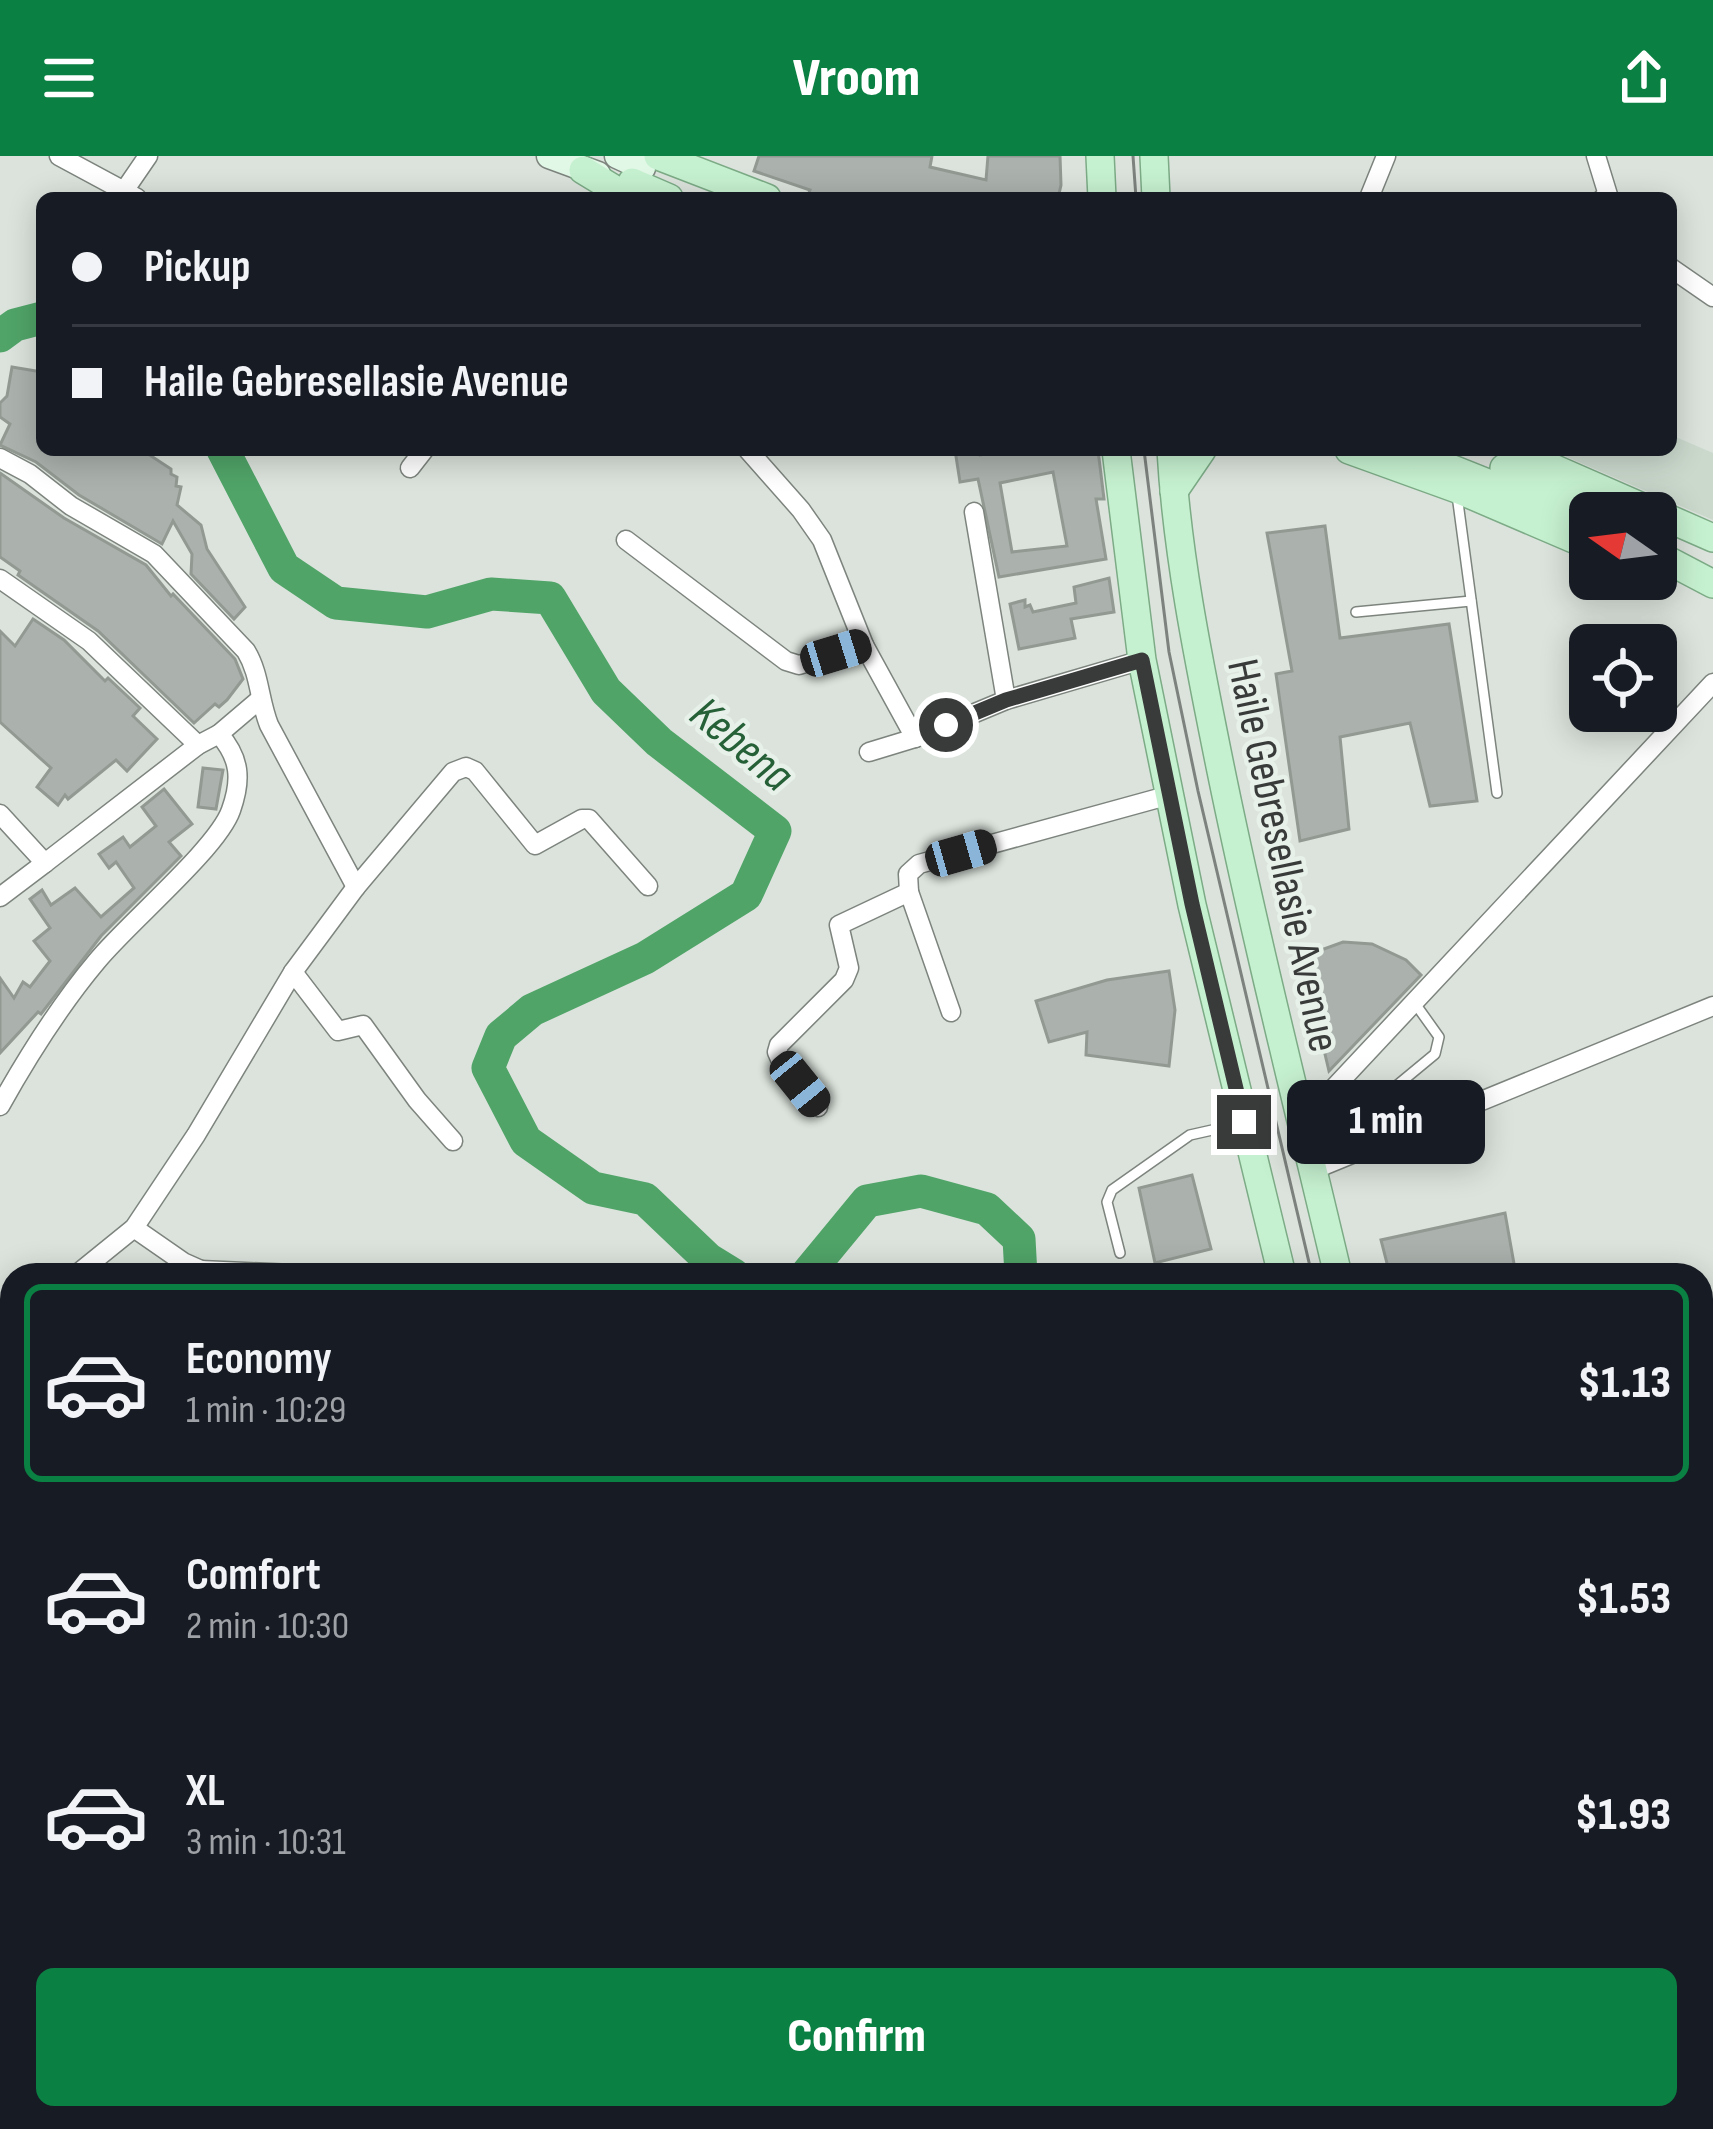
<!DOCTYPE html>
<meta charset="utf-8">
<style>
body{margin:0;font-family:"Sofia Sans Condensed",sans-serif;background:#20242c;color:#f1f3f6;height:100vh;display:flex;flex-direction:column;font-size:45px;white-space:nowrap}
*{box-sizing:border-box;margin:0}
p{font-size:39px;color:#9ea1a6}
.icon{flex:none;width:66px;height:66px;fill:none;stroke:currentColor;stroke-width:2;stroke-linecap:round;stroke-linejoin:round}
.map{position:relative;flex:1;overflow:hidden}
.panel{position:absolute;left:0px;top:1107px;width:1713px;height:867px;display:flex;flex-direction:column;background:#171b24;border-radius:36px 36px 0 0;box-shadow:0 6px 30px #0003}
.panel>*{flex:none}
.guide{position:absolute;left:36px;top:36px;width:1641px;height:264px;border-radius:18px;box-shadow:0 6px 30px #0003;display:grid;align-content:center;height:264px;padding:0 36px;background:#171b24}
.needle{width:78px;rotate:284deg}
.controls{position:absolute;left:1569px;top:336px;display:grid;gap:24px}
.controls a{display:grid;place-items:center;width:108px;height:108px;border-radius:18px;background:#171b24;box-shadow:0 6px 30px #0003;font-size:60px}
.end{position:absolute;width:54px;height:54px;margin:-27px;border:15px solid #383b39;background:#fff;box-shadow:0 0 0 6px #fff}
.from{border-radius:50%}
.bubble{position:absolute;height:84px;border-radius:18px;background:#171b24;box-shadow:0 6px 30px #0003;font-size:39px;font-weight:800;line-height:84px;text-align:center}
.car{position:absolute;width:36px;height:72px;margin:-36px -18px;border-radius:15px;box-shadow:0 0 9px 3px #0007;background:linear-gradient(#222 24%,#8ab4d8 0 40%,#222 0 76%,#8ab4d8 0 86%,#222 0)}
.guide b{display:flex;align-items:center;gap:42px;height:114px;font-size:45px}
.guide b+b{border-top:3px solid #363941}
.guide i{width:30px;height:30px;background:#f1f3f6}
ul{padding:21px 0 0;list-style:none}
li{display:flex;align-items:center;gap:36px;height:198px;margin:0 24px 18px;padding:0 12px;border:6px solid transparent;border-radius:18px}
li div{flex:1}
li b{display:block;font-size:45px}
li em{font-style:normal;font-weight:800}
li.selected{border-color:#0b8043}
li>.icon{width:108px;height:108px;stroke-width:1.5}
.button{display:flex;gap:24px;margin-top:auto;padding:24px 36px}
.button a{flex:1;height:138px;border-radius:18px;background:#0b8043;color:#fff;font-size:48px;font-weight:800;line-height:138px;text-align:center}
header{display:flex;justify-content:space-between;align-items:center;height:156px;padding:0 36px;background:#0b8043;color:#fff;font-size:54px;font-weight:800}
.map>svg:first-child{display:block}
.built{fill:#cbd9cd}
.green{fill:#a3e5b2}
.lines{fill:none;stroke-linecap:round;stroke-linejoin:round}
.river{stroke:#50a468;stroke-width:33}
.building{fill:#abb2ad;stroke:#929993;stroke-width:3;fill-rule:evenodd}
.service-casing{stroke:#7d847e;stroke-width:12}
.minor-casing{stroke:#7d847e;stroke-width:21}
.secondary-casing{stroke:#7d847e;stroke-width:27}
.primary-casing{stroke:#7cab86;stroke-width:30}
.service{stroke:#fff;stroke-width:9}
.minor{stroke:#fff;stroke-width:18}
.secondary{stroke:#e2f8e7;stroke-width:24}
.primary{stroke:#c6f1d0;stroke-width:27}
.tram{stroke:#7d827e;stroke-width:3}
.route{stroke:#383b39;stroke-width:15}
.labels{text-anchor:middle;stroke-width:9;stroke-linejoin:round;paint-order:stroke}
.street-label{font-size:45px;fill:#383b39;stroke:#e8f0ea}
.water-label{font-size:48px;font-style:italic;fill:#256037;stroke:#e8f0ea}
</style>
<header><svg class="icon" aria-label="menu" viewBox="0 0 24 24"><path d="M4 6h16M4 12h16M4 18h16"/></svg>Vroom<svg class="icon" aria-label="share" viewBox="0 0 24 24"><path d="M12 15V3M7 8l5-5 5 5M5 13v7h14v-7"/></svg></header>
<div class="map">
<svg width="1713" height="1973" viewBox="0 0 1713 1973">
<rect width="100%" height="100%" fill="#dbe3dc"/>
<polygon class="built" points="1671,279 1713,297 1713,364 1551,294 1671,294"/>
<polygon class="green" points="1701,1781 1713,1783 1713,1973 1642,1973 1639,1962 1701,1962"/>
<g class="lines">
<g class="river">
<polyline points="0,180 15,169 42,162"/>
<polyline points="223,294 284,412 336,447 427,456 491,438 550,442 606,535 659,586 775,675 746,739 645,802 532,854 501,880 488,912 526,985 593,1032 645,1043 708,1103 734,1119"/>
<polyline points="806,1119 867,1045 921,1035 987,1053 1019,1083 1021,1119"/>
<polyline points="1701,1645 1713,1644"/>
</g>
</g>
<g class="building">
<polygon points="759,0 932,0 930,11 986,24 988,0 1060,0 1061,29 1058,42 807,42 810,34 754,15"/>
<polygon points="12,211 42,216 42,294 142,294 171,313 171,318 177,321 176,330 181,331 177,349 201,369 207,393 245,451 234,463 191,418 192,398 173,365 162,388 79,339 36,306 0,289 10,268 0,261 0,247 7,240"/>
<path d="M955,294H979L980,299L1006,294H1098L1104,343H1096L1106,403L999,421L978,323L960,326ZM1053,316L1067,390L1012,396L1000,327Z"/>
<polygon points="0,317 64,362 146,409 171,440 173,438 235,503 243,523 227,544 219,551 215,548 194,567 98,475 18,419 20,415 0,401"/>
<polygon points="1325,370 1340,482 1449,468 1477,645 1430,650 1410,567 1340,581 1349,673 1300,685 1276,518 1292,515 1267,377"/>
<polygon points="1109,422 1114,456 1071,463 1075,482 1019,493 1010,448 1025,444 1025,451 1030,449 1033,456 1076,447 1074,431"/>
<polygon points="33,463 64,484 105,525 108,522 140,552 133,560 157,583 127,615 116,604 68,643 65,639 58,649 37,631 51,612 0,566 0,475 15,490"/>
<polygon points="203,612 223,614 216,653 198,651"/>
<polygon points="164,633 192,668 169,686 181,700 101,780 41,858 38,856 0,897 0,822 14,842 23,826 30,831 50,805 34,785 50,772 30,743 42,734 51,749 75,732 101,761 134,732 116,706 109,712 99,698 123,681 130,691 156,670 142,651"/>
<polygon points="1343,786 1372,788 1406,804 1421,819 1329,915 1302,801"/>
<polygon points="1169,815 1175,854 1169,910 1086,899 1087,876 1049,886 1036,845 1107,824"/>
<polygon points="1192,1019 1211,1093 1155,1107 1139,1032"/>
<polygon points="1505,1057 1516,1119 1390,1119 1381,1084"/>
</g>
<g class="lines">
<defs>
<g id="service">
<polyline points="1457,339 1497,637"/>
<polyline points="1356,456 1471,445"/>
<polyline points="1389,936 1435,898 1439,881 1414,846"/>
<polyline points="1120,1097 1107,1046 1112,1034 1190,979 1239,968"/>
<polyline points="1619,1962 1622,1973"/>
</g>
<g id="minor">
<polyline points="59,0 137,42"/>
<polyline points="1596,0 1608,39 1603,42"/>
<polyline points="124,35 148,0"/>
<polyline points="1369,42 1386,0"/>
<polyline points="1671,112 1713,141"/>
<polyline points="748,294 801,354 822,384 864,489"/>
<path d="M0,302L30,318L71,350L154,398L246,495C260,518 259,544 269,569L356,731"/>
<polyline points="410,312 424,294"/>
<polyline points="974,356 1006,544"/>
<polyline points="626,384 786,505 799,509 864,489 915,582"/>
<polyline points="0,423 89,485 198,589"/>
<polyline points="219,578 259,544"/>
<polyline points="869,596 915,582 1006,544 1142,504"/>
<polyline points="0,658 45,707 0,741"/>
<polyline points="293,816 338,875 363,869 417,944 453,985"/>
<polyline points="951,856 909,736 908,718 919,708 1170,639"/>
<path d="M0,950C28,900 60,849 97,805C127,768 218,692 231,654C242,623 240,602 219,578L198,589L45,707"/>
<polyline points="818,951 781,905 777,896 779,889 844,824 849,812 839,769 909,736"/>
<polyline points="1302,966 1713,527"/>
<polyline points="1313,1014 1713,850"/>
<polyline points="134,1072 183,1106 201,1114"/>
<polyline points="76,1119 134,1072 196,979 293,816 356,731 453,616 466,611 475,615 535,689 582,663 589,663 648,730"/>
<polyline points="201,1119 201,1114 315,1119"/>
<polyline points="0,1161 12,1161"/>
<polyline points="1701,1398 1713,1394"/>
<polyline points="0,1410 12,1402"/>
<polyline points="1701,1564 1713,1565"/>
<polyline points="0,1587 12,1584"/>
<polyline points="1701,1766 1713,1769"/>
<polyline points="1202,1962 1205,1973"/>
</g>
<g id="secondary">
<polyline points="549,0 598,18"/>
<polyline points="617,0 643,12"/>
</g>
<g id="primary">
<polyline points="658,0 767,42"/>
<polyline points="1100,0 1102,42"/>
<polyline points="1154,0 1156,42"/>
<polyline points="583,14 629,42"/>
<polyline points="632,26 669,42"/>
<polyline points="1116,294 1142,504 1192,749 1282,1119"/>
<path d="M1171,294C1177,400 1199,506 1220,610C1255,781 1298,950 1338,1119"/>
<polyline points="1349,294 1457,333 1590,390"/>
<polyline points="1405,294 1590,368"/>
<polyline points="1512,294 1713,382"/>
<polyline points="1504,312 1612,357"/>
<polyline points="1174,335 1202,294"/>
<polyline points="1656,398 1713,428"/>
<polyline points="1463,1962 1466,1973"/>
<polyline points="1487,1962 1490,1973"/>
<polyline points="1542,1962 1545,1973"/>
<polyline points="1563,1962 1566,1973"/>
</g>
</defs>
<use href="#service" class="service-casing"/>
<use href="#minor" class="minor-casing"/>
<use href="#secondary" class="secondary-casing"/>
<use href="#primary" class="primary-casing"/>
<use href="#service" class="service"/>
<use href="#minor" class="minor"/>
<use href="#secondary" class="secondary"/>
<use href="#primary" class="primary"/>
<g class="tram">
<polyline points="1133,0 1136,42"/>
<polyline points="1144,294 1169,496 1198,635 1312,1119"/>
<polyline points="1528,1962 1531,1973"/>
</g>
</g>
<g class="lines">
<polyline class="route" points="946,569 1006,544 1142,504 1192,748 1244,966"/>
</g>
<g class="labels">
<g class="street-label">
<text transform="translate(1285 699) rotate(78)" y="16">Haile Gebresellasie Avenue</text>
</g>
<g class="water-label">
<text transform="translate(743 587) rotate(40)" y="17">Kebena</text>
</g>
</g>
</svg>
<div class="controls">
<a><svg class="needle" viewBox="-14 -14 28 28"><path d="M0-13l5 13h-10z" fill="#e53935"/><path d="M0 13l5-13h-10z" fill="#9ea1a6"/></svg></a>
<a><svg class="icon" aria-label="locate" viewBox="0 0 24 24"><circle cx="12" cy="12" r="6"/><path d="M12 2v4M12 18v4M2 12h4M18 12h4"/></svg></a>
</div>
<i class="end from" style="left:946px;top:569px"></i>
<i class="end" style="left:1244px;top:966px"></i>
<div class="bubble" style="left:1287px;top:924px;width:198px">1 min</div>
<i class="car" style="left:836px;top:497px;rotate:73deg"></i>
<i class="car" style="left:961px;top:697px;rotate:74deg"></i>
<i class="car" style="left:800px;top:928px;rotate:141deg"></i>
<div class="guide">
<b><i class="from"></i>Pickup</b>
<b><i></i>Haile Gebresellasie Avenue</b>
</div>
<section class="panel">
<ul>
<li class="selected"><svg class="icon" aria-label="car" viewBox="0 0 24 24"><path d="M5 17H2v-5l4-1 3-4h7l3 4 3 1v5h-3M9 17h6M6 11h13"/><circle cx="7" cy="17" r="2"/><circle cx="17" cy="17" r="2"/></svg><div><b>Economy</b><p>1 min · 10:29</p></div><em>$1.13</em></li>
<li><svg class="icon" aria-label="car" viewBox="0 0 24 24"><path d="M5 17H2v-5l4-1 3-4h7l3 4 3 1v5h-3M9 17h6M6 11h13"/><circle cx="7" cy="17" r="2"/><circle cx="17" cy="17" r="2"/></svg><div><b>Comfort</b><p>2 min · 10:30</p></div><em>$1.53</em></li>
<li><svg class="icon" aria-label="car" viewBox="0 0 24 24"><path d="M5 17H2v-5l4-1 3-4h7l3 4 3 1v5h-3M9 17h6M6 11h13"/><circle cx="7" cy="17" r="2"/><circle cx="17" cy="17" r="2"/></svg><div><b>XL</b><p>3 min · 10:31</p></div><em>$1.93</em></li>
</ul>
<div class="button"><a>Confirm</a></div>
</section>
</div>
